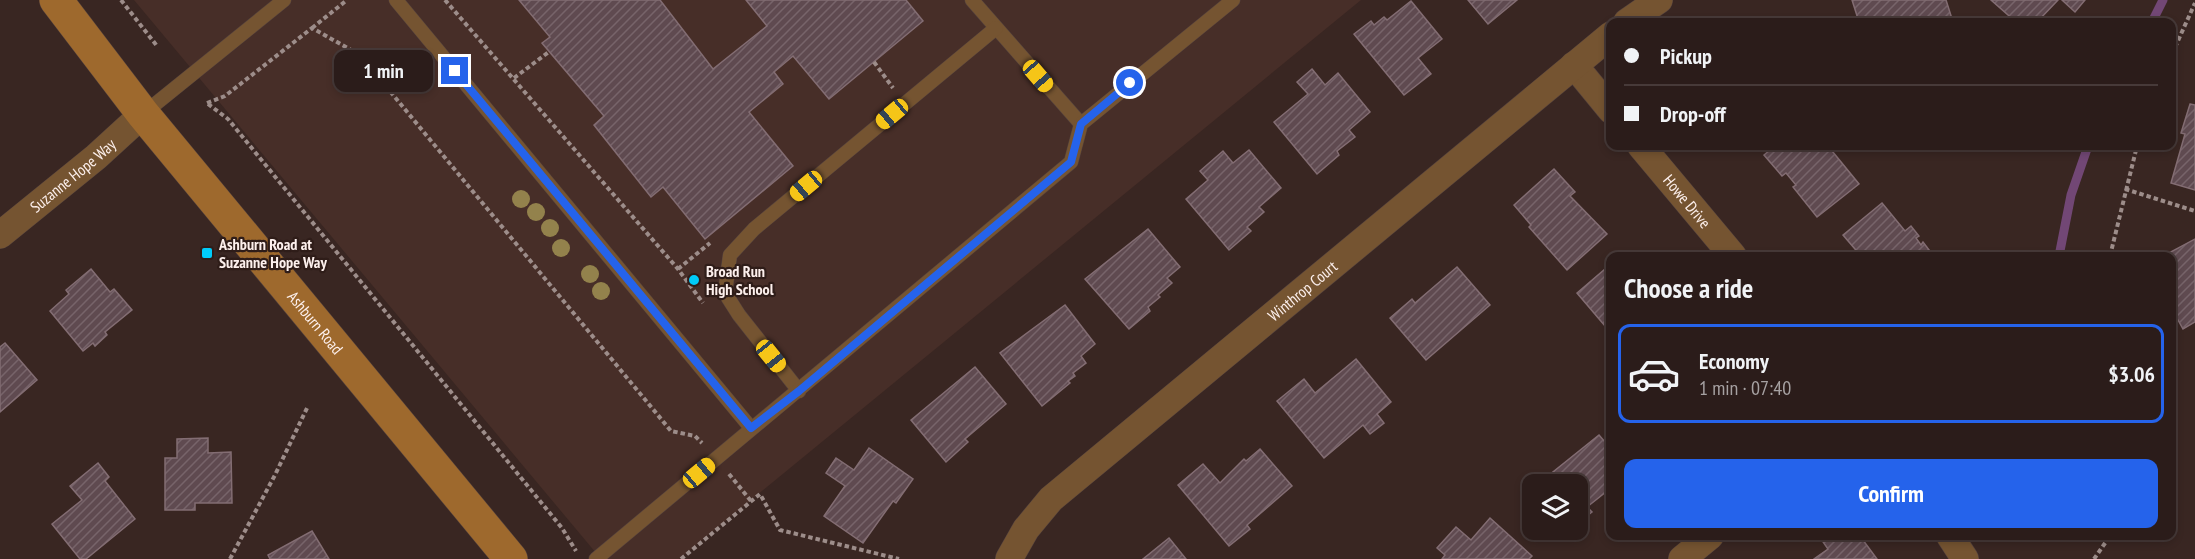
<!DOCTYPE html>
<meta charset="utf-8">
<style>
body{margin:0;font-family:"PT Sans Narrow",sans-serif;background:#372927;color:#f1f3f6;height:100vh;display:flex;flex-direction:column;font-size:22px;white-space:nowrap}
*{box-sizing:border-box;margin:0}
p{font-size:20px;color:#a6a1a2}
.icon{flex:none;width:33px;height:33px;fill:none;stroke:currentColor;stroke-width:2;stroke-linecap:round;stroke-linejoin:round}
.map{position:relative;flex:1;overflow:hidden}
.side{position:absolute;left:1606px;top:252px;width:570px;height:288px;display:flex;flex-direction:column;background:#2b1c1a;border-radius:12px;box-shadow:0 3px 9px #0003,0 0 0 2px #473a39}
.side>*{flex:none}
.banner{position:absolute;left:1606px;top:18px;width:570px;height:132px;border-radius:12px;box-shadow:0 3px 9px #0003,0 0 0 2px #473a39;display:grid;align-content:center;height:132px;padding:0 18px;background:#2b1c1a}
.buttons{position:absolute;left:1522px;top:474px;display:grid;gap:12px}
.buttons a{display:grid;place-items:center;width:66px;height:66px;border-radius:12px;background:#2b1c1a;box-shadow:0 3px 9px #0003,0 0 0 2px #473a39;font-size:30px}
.end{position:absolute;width:27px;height:27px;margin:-14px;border:8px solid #2563eb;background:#fff;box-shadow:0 0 0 3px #fff}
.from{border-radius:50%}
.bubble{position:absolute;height:42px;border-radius:12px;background:#2b1c1a;box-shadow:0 3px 9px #0003,0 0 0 2px #473a39;font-size:20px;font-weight:800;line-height:42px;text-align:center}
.car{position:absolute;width:18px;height:36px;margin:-18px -9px;border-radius:8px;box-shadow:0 0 4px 2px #0007;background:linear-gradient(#f5c518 24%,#345 0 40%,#f5c518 0 76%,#345 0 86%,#f5c518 0)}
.banner b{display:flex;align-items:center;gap:21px;height:57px;font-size:22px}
.banner b+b{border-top:2px solid #473a39}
.banner i{width:15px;height:15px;background:#f1f3f6}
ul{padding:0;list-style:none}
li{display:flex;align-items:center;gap:18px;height:99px;margin:0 12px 9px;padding:0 6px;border:3px solid transparent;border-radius:12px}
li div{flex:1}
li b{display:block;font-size:22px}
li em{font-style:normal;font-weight:800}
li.active{border-color:#2563eb}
li>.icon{width:54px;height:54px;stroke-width:1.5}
h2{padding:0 18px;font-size:27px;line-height:72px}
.button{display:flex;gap:12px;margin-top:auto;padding:12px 18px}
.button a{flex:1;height:69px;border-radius:12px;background:#2563eb;color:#fff;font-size:24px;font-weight:800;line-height:69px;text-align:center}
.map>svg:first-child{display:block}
.built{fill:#472e28}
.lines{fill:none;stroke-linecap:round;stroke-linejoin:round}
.stream{stroke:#724775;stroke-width:9}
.building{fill:url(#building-hatch);stroke:#836d73;stroke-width:1.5}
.lane-casing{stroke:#54423e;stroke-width:15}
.street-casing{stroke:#54423e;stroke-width:28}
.secondary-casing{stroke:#54423e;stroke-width:34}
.path{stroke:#9d8d8a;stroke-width:4;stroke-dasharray:4.5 3;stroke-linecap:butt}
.lane{stroke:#755431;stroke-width:14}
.street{stroke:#755431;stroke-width:27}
.secondary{stroke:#9e692d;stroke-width:33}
.tree{fill:#93824c}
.route{stroke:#2563eb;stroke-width:8}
.poi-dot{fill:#00cbf9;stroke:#2f1d19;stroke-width:2}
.labels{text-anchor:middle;stroke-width:4.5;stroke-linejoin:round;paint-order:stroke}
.street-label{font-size:16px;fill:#fdf0ed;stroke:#2f1d19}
.poi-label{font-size:16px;font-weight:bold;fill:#fdf0ed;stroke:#2f1d19;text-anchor:start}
</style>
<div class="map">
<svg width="2195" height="559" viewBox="0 0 2195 559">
<defs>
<pattern id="building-hatch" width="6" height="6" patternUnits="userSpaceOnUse" patternTransform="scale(1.5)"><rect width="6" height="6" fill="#5f4a50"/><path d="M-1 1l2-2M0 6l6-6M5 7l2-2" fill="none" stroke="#77646a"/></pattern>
</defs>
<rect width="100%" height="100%" fill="#392622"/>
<polygon class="built" points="134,0 1361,0 679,559 601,559"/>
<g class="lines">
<g class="stream">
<polyline points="2152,22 2163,0"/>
<polyline points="2059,256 2071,195 2088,146"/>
</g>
</g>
<g class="building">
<polygon points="519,0 660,0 713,69 767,26 746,0 906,0 923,21 829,99 793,56 774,72 783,84 749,112 793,166 705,239 663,187 651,197 594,125 604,116 542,43 550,37"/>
<polygon points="1468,0 1517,0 1488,24"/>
<polygon points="1852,0 1946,0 1953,22 1859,22"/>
<polygon points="1991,0 2058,0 2037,22 2016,22"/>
<polygon points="2062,0 2085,0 2075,12"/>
<polygon points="1411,1 1442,39 1418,58 1431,74 1404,95 1354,34 1371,21 1374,25 1384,17 1387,20"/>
<polygon points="1312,69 1325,85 1338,73 1370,112 1349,130 1355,137 1337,151 1339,155 1317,174 1274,122 1308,94 1297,82"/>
<polygon points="2190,104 2195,105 2195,190 2171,183 2185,134 2181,133"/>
<polygon points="1775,146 1828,146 1859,184 1817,217 1793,187 1796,185 1786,173 1782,176 1764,155"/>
<polygon points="1249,150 1281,188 1259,207 1264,212 1247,227 1251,231 1229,250 1186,199 1208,180 1200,171 1223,151 1233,163"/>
<polygon points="1554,169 1575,192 1570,196 1607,234 1567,270 1529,227 1531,225 1514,205"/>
<polygon points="1882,203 1905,231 1911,226 1919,236 1916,238 1921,245 1923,242 1933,255 1930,256 1861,256 1843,235"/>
<polygon points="1148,229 1180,267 1167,278 1172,283 1158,295 1160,297 1148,307 1150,311 1129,329 1085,279"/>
<polygon points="2195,239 2195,322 2183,329 2172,309 2172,256 2165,255"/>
<polygon points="1611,264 1611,333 1577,293"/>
<polygon points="1457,267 1490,305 1426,360 1390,318 1412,299 1415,303"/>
<polygon points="91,269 110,292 114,289 132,310 105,332 107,335 95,346 93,343 83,351 50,311 69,294 66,290"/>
<polygon points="1065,305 1095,344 1081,356 1086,363 1073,373 1075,376 1068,381 1070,383 1042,406 1000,353"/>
<polygon points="5,343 37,380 0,412 0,347"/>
<polygon points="1356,359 1391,402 1377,414 1384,423 1370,434 1363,425 1324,458 1277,401 1304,379 1315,393"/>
<polygon points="975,367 1006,404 965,439 968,442 946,462 911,420"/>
<polygon points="1599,435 1611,449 1611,488 1587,507 1592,512 1578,523 1578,484 1538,484"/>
<polygon points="208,438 208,453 231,452 232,503 195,503 195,510 165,510 165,458 177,458 177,439"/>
<polygon points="869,448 913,479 896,503 893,501 863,543 824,516 845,486 826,473 836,458 854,470"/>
<polygon points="1260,449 1292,486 1247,525 1250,529 1229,546 1178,485 1203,464 1220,483 1244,459 1246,461"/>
<polygon points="98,463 109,477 105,481 135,519 86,559 80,559 52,524 82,500 70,486"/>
<polygon points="1490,518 1532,556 1529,559 1442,559 1445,555 1437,548 1456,527 1471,540"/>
<polygon points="312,531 329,559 270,559 268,555"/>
<polygon points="1819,536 1860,536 1877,559 1814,559 1828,549"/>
<polygon points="1169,538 1186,559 1143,559"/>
</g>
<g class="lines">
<defs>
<g id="lane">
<polyline points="396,0 751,428"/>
<polyline points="972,0 1081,124"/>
<polyline points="143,114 284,0"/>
<polyline points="799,391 739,315 725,293 730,255 754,229 996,28"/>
<polyline points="596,559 1071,162 1081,124 1233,0"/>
</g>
<g id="street">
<polyline points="1627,22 1659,0"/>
<polyline points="1574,65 1611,110"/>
<path id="s1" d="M1641,146L1733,256"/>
<path id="s2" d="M0,235L96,157L143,114"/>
<polyline points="1950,536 1965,559"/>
<path id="s3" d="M1009,559L1026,529L1051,499L1611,35"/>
<polyline points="1682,559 1710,536"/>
</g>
<g id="secondary">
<path id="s4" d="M56,0L143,114L511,559"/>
</g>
</defs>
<use href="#lane" class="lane-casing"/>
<use href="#street" class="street-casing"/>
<use href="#secondary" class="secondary-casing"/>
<g class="path">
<polyline points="121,0 157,46"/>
<polyline points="445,0 678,269 703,303"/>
<polyline points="312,28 347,0"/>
<polyline points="2172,54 2195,3"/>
<polyline points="874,62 893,88"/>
<polyline points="514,78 550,51"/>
<polyline points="207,103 225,96 312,28 360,55 671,431 695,436 702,443"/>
<polyline points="208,104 228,119 562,528 576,551"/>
<polyline points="2125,189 2195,211"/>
<polyline points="2110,256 2137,146"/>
<polyline points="678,269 710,243"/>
<polyline points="729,474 751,501"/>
<polyline points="230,559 275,475 308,406"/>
<polyline points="681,559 760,494 780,530 899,559"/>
<polyline points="2094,559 2110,536"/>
</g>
<use href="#lane" class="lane"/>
<use href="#street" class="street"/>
<use href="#secondary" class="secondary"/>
</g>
<g class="tree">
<circle cx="521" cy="199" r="9"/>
<circle cx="536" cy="212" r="9"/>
<circle cx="550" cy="228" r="9"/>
<circle cx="561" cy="248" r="9"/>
<circle cx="590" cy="274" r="9"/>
<circle cx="601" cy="291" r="9"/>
</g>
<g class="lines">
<polyline class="route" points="455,71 751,428 799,391 1071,162 1081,124 1130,83"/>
</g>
<g class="poi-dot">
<rect x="201" y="247" width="12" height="12" rx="3"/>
<circle cx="694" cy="280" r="6"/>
</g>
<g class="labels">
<g class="street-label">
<text dy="6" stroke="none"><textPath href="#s2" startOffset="94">Suzanne Hope Way</textPath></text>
<text dy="6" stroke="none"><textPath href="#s1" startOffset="72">Howe Drive</textPath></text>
<text dy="6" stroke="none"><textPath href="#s3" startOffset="400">Winthrop Court</textPath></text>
<text dy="6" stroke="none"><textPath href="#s4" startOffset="414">Ashburn Road</textPath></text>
</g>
<g class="poi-label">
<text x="219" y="250">Ashburn Road at<tspan x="219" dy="18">Suzanne Hope Way</tspan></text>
<text x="706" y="277">Broad Run<tspan x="706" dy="18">High School</tspan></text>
</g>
</g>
</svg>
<div class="buttons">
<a><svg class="icon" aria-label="layers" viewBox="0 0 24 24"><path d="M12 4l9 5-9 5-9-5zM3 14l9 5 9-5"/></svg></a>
</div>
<i class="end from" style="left:1130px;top:83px"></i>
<i class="end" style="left:455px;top:71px"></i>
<div class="bubble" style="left:334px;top:50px;width:99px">1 min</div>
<i class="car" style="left:1038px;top:76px;rotate:139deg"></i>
<i class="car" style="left:892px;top:114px;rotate:230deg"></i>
<i class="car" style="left:806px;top:186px;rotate:230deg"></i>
<i class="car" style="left:771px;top:356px;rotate:141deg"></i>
<i class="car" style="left:699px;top:473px;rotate:50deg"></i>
<div class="banner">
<b><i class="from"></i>Pickup</b>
<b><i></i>Drop-off</b>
</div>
<section class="side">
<h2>Choose a ride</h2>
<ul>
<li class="active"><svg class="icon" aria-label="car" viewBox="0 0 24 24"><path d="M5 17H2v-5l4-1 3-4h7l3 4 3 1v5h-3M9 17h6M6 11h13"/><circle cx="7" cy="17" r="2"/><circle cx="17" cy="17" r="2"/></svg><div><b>Economy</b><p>1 min · 07:40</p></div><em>$3.06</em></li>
</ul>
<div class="button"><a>Confirm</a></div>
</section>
</div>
